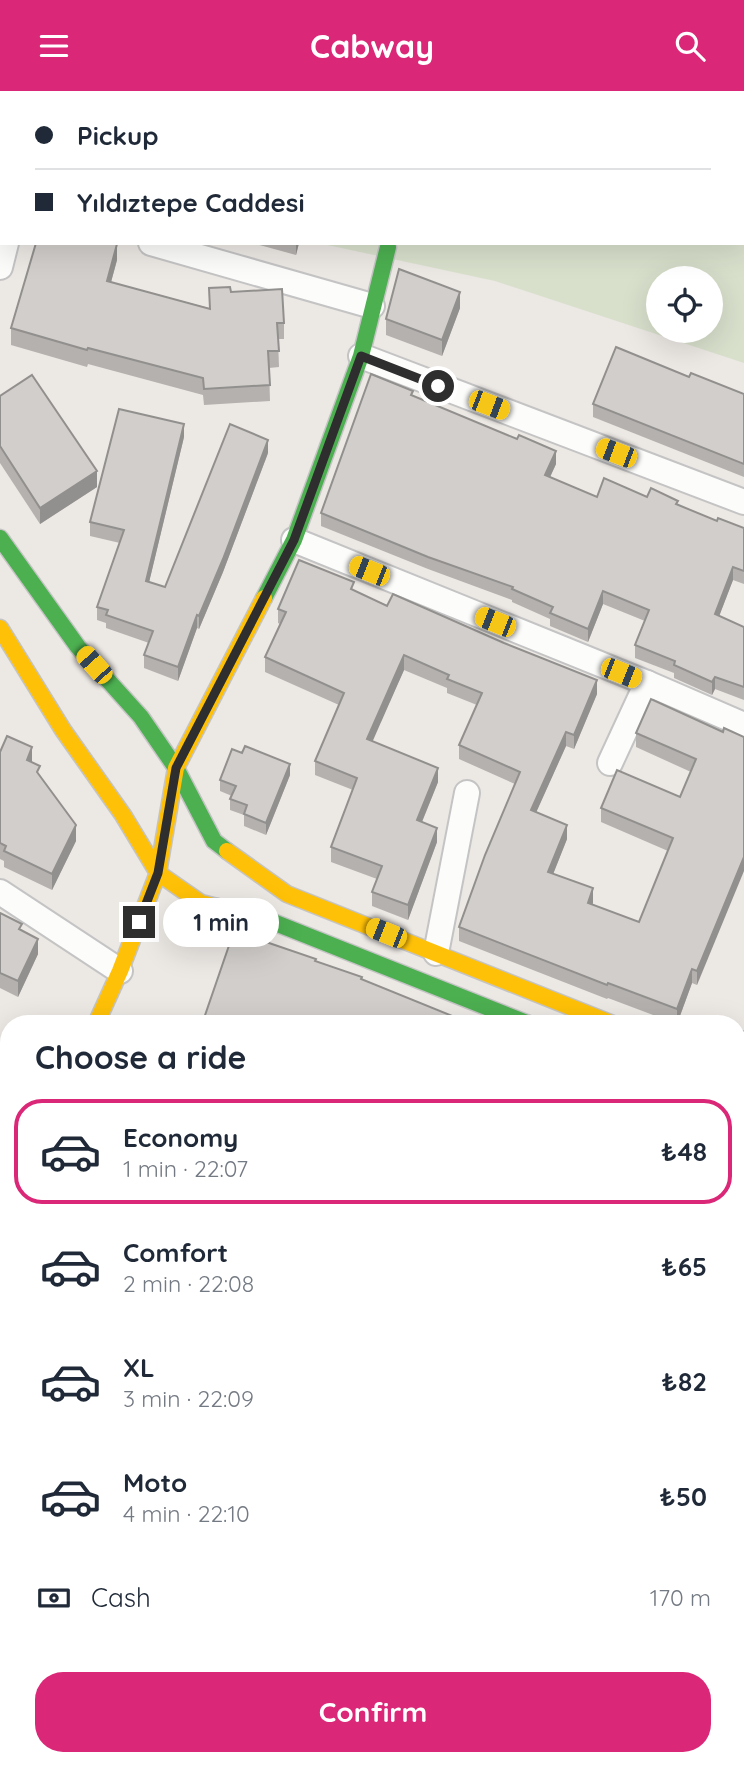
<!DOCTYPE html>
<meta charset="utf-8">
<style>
body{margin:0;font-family:Quicksand,sans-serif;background:#f6f6f7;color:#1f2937;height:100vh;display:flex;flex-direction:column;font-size:26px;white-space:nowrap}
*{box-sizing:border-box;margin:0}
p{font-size:23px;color:#747a83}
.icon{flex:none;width:38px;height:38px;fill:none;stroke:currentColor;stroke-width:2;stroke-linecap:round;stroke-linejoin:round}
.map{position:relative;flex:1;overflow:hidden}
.sheet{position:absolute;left:0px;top:924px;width:746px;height:751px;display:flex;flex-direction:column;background:#fff;border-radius:28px 28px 0 0;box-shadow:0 7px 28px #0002}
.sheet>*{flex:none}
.top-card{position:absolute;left:0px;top:0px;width:746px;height:154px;box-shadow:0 7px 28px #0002;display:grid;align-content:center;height:154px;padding:0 35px;background:#fff}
.controls{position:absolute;left:646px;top:175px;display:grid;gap:14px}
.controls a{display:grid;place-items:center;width:77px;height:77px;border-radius:50%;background:#fff;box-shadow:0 7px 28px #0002;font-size:35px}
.end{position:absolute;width:32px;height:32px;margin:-16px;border:9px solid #2e2e2e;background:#fff;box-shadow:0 0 0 4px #fff}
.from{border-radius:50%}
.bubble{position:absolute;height:49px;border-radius:24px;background:#fff;box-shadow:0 7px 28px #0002;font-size:23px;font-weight:700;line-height:49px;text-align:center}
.car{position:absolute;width:21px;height:42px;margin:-21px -10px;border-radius:9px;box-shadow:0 0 5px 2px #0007;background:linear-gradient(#f5c518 24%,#345 0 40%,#f5c518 0 76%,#345 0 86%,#f5c518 0)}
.top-card b{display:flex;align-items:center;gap:24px;height:66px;font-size:26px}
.top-card b+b{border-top:2px solid #e0e1e3}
.top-card i{width:18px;height:18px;background:#1f2937}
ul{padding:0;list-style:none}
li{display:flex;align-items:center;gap:21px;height:105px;margin:0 14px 10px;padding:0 21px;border:4px solid transparent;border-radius:28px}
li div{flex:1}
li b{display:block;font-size:26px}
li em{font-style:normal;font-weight:700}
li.active{border-color:#db2777}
li>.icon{width:63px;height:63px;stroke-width:1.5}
h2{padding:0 35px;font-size:32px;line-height:84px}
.pay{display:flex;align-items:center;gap:18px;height:77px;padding:0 35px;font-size:26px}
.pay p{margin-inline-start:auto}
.cta{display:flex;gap:14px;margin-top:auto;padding:14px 35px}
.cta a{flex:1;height:80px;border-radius:28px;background:#db2777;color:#fff;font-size:28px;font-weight:700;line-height:80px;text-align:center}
header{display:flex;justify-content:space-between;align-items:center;height:91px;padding:0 35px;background:#db2777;color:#fff;font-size:32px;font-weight:700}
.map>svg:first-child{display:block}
.cemetery{fill:#d8e0cc;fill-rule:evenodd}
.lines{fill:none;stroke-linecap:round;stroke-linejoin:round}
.street-casing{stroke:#c5c4c5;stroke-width:28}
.fast-casing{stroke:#c5c4c5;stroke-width:19}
.slow-casing{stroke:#c5c4c5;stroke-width:19}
.street{stroke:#fcfcfb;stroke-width:24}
.fast{stroke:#4caf50;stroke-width:16}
.slow{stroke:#ffc107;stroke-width:16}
.wall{fill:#b4b1af}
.shaded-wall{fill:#92908e}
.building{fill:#d1cecb;stroke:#92908e;stroke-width:2}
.route{stroke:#2e2e2e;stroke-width:9}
</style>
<header><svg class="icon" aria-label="menu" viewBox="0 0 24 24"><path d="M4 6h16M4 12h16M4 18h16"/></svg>Cabway<svg class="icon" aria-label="search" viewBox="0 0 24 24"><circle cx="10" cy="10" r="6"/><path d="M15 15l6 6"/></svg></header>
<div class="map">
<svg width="744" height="1674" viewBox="0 0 744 1674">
<rect width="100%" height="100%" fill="#ece8e4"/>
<path class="cemetery" d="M110,0H744V272L495,190L318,152H744V2H110ZM658,187H710V240H658Z"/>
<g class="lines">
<defs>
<g id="street">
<polyline points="19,2 19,0"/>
<polyline points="151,152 372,215"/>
<polyline points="0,176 6,152"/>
<polyline points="361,265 744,411"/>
<polyline points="294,449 647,592 744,634"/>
<polyline points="610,672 647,592"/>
<polyline points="0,801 120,880"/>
<polyline points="436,862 467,702"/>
<polyline points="737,971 744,953"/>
<polyline points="0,1014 9,1018"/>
<polyline points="0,1109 9,1094"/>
<polyline points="737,1208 744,1207"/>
<polyline points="737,1389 744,1425"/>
<polyline points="0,1431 9,1411"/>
<polyline points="0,1558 9,1562"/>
<polyline points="226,1666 243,1674"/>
<polyline points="511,1666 532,1674"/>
<polyline points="618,1666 620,1674"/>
</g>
<g id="fast">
<polyline points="0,447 78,556 141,626 176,677 214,750 227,760"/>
<polyline points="264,507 294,449 361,265 388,156"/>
<polyline points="217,816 273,831 529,933"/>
</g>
<g id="slow">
<polyline points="0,537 63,639 123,724 158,782 201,812 217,816"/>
<polyline points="227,760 287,803 613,933"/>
<polyline points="96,933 120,880 158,782 176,677 264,507"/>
<polyline points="737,983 744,986"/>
<polyline points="737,1016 744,1019"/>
</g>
</defs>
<use href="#street" class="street-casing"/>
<use href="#fast" class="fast-casing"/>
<use href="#slow" class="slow-casing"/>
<use href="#street" class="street"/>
<use href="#fast" class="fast"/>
<use href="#slow" class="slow"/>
</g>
<g class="wall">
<rect x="61" y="0" width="64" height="2"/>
<polygon points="252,152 299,152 296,164"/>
<polygon points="117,169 111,191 209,217 209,197 231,201 284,232 284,248 278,248 279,276 269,277 270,310 204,314 203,304 88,273 87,276 11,254 11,237"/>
<polygon points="460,217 442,265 386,244 386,228"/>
<polygon points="689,286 744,303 744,386 593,326 593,313"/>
<polygon points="0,305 97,396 40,433 0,372"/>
<polygon points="413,305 556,373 550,386 597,406 647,406 678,414 717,430 744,437 744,493 733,489 719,525 744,536 744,609 715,598 712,604 674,587 674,582 635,567 635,554 645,530 603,513 588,551 550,535 550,528 512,511 512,509 428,478 321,435 321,422"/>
<polygon points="184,346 149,491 165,496 268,362 223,481 199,538 197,537 178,590 144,577 144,564 149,552 106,537 106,532 97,529 97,516 120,452 90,445 90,431"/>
<polygon points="354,500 597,603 574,658 566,655 536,721 567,748 553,783 593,812 592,813 639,831 668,760 601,731 601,717 680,706 691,681 636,656 636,642 723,641 697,894 692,892 677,933 608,907 607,908 459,850 459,836 515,693 459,668 459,654 477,614 447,602 447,597 404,579 372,650 438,691 422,731 437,751 408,829 372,815 372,801 377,788 331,771 331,756 353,699 315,684 315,670 339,614 265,581 265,566 280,533 278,532 278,518"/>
<polygon points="0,661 32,672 76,750 52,799 4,776 4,770 0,768"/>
<polygon points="290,684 266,744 244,735 244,724 230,719 230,708 232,705 220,700 220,689"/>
<polygon points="0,822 22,840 38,863 18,906 0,897"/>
<polygon points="744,1127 744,1177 737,1175 737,1152"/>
<polygon points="0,1169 9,1174 9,1213 2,1224 0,1222"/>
<polygon points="0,1580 3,1587 9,1589 9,1663 6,1662 6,1652 0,1651"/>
<polygon points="17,1666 177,1666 197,1674 39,1674"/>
<polygon points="338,1666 474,1666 488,1674 338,1674"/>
</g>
<g class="shaded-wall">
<polygon points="296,152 299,152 296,164"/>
<polygon points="117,153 117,169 107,206 107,190"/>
<polygon points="460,201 460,217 442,265 442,249"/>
<polygon points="184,333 184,346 146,504 146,490"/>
<polygon points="268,349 268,362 223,481 199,538 199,525"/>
<polygon points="556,360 556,373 545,397 545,384"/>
<polygon points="97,380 97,396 40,433 40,417"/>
<polygon points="733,476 733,489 715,536 715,523"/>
<polygon points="603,500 603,513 588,551 588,538"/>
<polygon points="197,524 197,537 178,590 178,576"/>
<polygon points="404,564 404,579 367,663 367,648"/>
<polygon points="715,586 715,598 712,604 712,591"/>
<polygon points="597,589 597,603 574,658 574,644"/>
<polygon points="566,641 566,655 531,733 531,719"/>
<polygon points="32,656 32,673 27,669"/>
<polygon points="290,673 290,684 266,744 266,732"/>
<polygon points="438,677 438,691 417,743 417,729"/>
<polygon points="76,734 76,750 52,799 52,783"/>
<polygon points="567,734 567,748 548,796 548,781"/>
<polygon points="437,737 437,751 408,829 408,814"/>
<polygon points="744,766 744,780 697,894 697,880"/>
<polygon points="593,797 593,812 588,826 588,812"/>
<polygon points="38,848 38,863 18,906 18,890"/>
<polygon points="692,878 692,892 677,933 677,918"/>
<polygon points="9,1201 9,1213 2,1224 2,1212"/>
<polygon points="9,1504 9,1516 1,1535 1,1524"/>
</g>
<g class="building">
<polygon points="61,0 108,0 107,2 61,2"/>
<polygon points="36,152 117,153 107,190 210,218 209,197 230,196 231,201 282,198 284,232 277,232 279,260 268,260 270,294 204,298 203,287 88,257 87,259 11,237"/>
<polygon points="399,178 460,201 442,249 386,228"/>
<polygon points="616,256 689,286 691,282 744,303 744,373 593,313"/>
<polygon points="371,283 413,300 411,304 517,348 519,344 556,360 545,384 597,406 604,387 647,406 651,397 678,410 676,413 717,430 718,427 744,437 744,480 733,476 715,523 744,536 744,596 715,586 712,591 674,574 675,570 635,554 649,519 603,500 588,538 550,522 553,516 512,498 513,496 428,466 321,422"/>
<polygon points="32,284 97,380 40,417 0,355 0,305"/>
<polygon points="119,318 184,333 146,490 165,496 230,333 268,349 223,468 199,525 197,524 178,576 144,564 153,540 106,524 108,519 97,516 124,439 90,431"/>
<polygon points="299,469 354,491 351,498 387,515 393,503 504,552 597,589 574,644 566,641 531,719 567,734 548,781 593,797 588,812 639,831 673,747 601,717 617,679 680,706 696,668 636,642 651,608 723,641 724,637 744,646 744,766 697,880 692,878 677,918 608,892 607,894 459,836 485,764 520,681 459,654 482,602 447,588 449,584 404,564 367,648 438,677 417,729 437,737 408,814 372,801 382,775 331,756 357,687 315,670 344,602 265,566 286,521 278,518"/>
<polygon points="7,645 32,656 27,669 40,675 37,681 76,734 52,783 4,760 6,755 0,752 0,661"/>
<polygon points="245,655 290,673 266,732 244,723 247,714 230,708 236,695 220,689 232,658 242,662"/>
<polygon points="0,822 22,833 19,838 38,848 18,890 0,882"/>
<polygon points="234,840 316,868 315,870 362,886 361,888 472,933 202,933"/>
<polygon points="744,1127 744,1164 737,1162 737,1152"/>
<polygon points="0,1169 9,1174 9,1201 2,1212 0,1211"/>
<polygon points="0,1460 9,1463 9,1504 1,1524"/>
<polygon points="0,1580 3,1581 1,1586 9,1589 9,1652 6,1650 9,1642 0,1639"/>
<polygon points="737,1599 744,1638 744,1674 629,1674 634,1666 737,1666"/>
<polygon points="48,1666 177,1666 197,1673 196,1674 70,1674"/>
<polygon points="345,1666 474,1666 488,1674 359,1674"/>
</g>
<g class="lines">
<polyline class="route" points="139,831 158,782 176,677 294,449 361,265 438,295"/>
</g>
</svg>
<div class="controls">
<a><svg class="icon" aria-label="locate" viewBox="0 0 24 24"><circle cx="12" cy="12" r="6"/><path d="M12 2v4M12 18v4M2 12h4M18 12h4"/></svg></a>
</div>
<i class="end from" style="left:438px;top:295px"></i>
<i class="end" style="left:139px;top:831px"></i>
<div class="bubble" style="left:163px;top:807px;width:116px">1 min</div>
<i class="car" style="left:489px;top:314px;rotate:111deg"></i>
<i class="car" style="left:616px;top:362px;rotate:291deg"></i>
<i class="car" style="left:369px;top:480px;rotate:292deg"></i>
<i class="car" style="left:495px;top:531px;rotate:292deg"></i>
<i class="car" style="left:94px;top:574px;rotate:318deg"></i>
<i class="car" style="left:621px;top:582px;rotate:112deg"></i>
<i class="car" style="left:386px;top:842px;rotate:292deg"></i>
<div class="top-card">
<b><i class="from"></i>Pickup</b>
<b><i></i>Yıldıztepe Caddesi</b>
</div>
<section class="sheet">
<h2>Choose a ride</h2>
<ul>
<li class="active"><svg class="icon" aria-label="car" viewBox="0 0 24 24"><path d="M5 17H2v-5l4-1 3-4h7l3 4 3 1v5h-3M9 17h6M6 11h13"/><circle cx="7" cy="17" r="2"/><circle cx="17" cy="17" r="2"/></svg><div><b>Economy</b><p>1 min · 22:07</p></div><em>₺48</em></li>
<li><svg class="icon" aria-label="car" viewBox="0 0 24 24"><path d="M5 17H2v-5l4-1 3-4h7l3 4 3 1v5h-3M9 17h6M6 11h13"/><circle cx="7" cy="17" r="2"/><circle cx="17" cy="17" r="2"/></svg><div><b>Comfort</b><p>2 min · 22:08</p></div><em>₺65</em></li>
<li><svg class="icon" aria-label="car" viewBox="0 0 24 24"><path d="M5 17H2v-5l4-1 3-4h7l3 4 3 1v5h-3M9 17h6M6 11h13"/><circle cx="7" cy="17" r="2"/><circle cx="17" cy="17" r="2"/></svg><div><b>XL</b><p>3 min · 22:09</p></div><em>₺82</em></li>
<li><svg class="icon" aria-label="car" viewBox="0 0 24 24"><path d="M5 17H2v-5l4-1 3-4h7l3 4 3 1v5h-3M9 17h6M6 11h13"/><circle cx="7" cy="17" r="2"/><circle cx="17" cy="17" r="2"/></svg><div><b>Moto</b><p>4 min · 22:10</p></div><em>₺50</em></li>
</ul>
<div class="pay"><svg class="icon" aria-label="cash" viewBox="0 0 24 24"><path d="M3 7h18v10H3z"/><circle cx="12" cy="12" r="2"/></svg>Cash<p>170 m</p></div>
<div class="cta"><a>Confirm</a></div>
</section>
</div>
